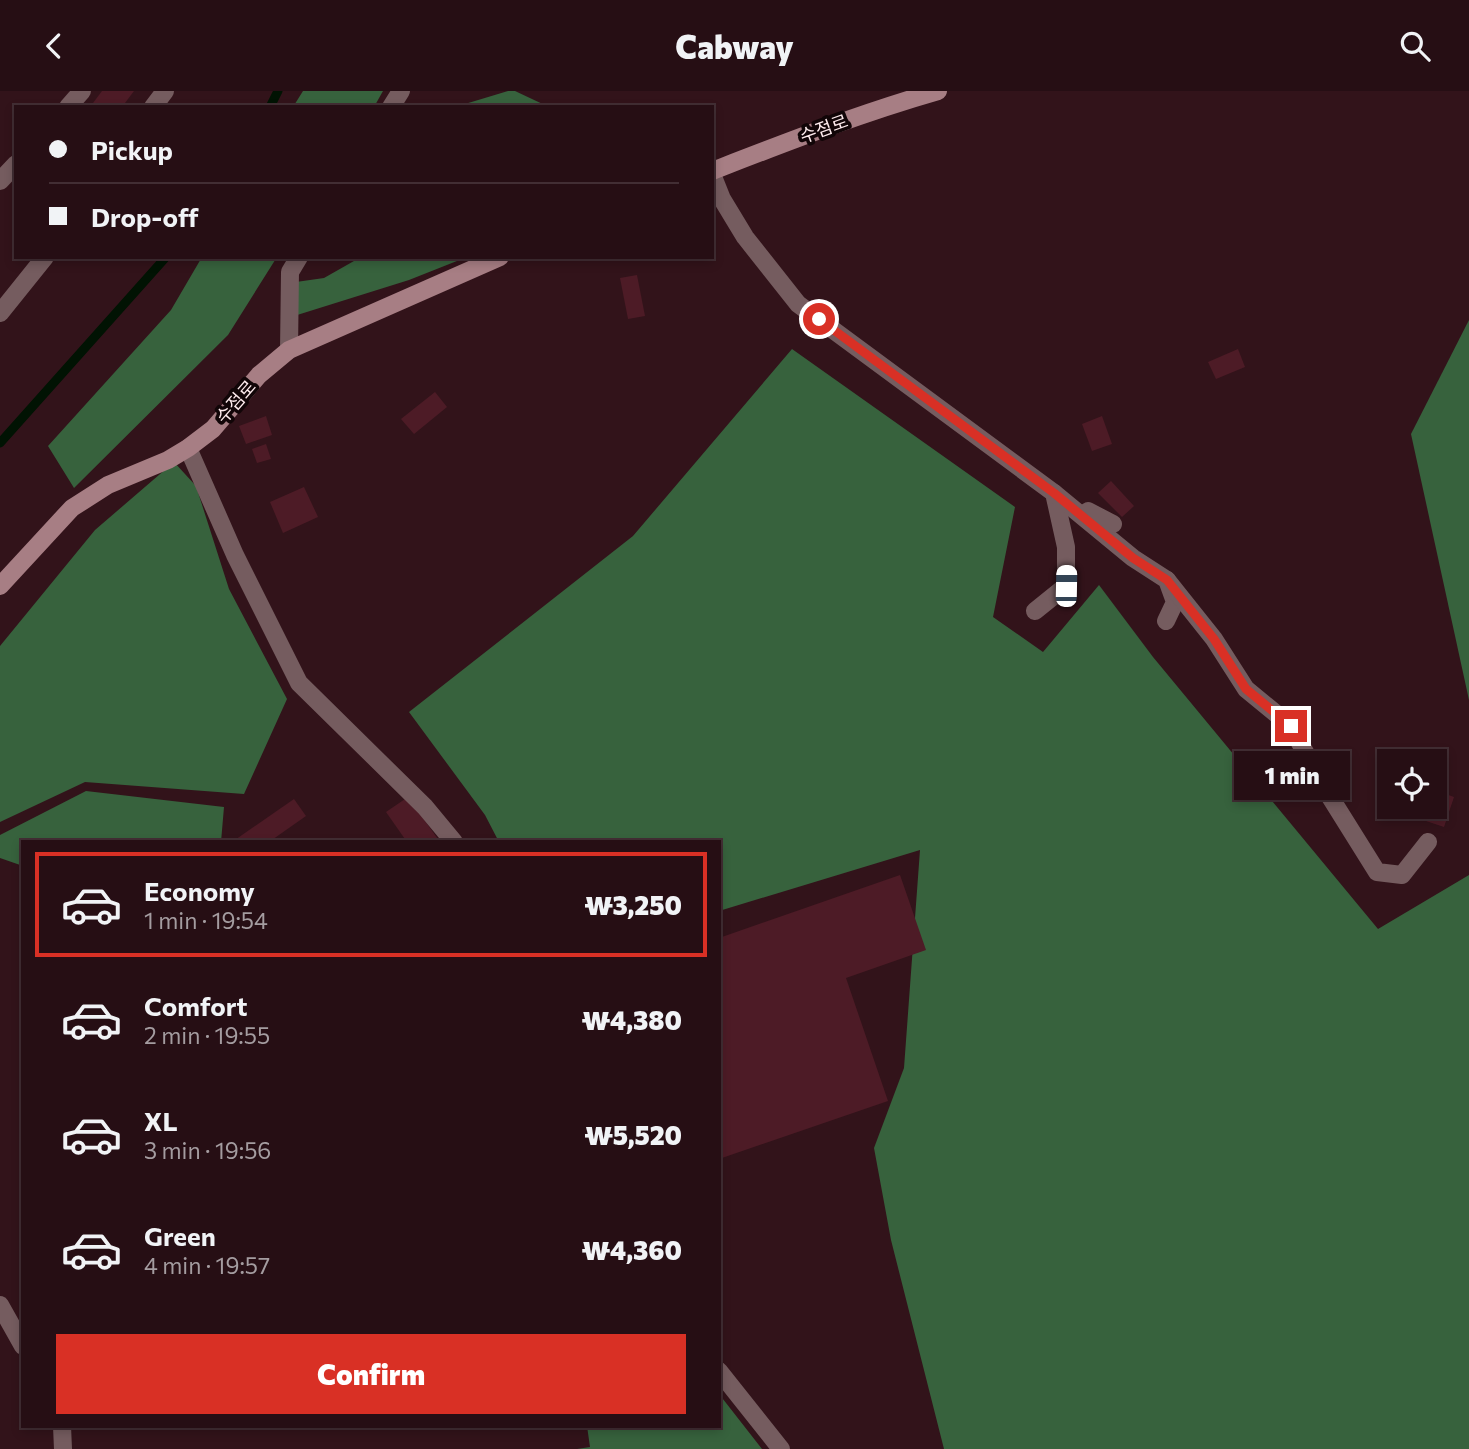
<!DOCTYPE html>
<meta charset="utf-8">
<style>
body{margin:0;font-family:Commissioner,"Noto Sans KR",sans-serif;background:#321c22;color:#f1f3f6;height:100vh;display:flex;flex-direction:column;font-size:26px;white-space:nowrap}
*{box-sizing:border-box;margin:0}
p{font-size:23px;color:#a49ca0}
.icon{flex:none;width:38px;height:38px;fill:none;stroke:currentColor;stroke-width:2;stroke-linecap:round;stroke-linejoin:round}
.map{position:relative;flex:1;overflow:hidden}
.sheet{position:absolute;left:21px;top:749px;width:700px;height:588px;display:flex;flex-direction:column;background:#260e14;border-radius:0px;box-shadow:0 4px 10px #0003,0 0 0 2px #422e34}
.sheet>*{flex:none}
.guide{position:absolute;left:14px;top:14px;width:700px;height:154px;border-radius:0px;box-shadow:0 4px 10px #0003,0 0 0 2px #422e34;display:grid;align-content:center;height:154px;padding:0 35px;background:#260e14}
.tools{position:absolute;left:1377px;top:658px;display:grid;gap:14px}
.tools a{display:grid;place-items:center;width:70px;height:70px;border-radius:0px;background:#260e14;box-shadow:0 4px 10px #0003,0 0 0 2px #422e34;font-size:35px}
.end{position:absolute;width:32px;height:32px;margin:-16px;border:9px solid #d93025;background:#fff;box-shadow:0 0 0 4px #fff}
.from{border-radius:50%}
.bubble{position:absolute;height:49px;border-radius:0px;background:#260e14;box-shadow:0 4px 10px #0003,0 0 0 2px #422e34;font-size:23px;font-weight:800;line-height:49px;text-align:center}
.car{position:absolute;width:21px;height:42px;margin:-21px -10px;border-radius:9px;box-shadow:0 0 5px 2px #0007;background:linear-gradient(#fff 24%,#345 0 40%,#fff 0 76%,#345 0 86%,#fff 0)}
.guide b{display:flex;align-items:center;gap:24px;height:66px;font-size:26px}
.guide b+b{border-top:2px solid #422e34}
.guide i{width:18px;height:18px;background:#f1f3f6}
ul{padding:12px 0 0;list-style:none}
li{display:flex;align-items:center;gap:21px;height:105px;margin:0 14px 10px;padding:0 21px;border:4px solid transparent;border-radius:0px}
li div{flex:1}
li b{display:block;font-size:26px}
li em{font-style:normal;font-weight:800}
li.active{border-color:#d93025}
li>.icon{width:63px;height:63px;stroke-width:1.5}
.button{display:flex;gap:14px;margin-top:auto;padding:14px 35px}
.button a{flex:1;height:80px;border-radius:0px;background:#d93025;color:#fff;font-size:28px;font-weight:800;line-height:80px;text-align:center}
header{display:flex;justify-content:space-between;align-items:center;height:91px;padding:0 35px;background:#260e14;font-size:32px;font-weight:800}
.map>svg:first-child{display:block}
.forest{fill:#37623d}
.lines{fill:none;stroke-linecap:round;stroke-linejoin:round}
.stream{stroke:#011303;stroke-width:9}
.building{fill:#4d1b26}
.lane{stroke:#755c5f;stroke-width:18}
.street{stroke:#755c5f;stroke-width:18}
.secondary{stroke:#a77e84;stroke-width:18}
.route{stroke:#d93025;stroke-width:9}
.labels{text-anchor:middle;stroke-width:7;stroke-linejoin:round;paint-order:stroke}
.street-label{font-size:18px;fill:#feecee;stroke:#110507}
</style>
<header><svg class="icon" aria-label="back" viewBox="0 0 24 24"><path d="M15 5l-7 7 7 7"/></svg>Cabway<svg class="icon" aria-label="search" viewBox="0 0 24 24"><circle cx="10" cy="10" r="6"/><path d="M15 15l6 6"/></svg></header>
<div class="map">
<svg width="1469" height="1358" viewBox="0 0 1469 1358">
<rect width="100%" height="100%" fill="#32131a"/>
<g class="forest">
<polygon points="303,0 383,0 374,16 293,16"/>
<polygon points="508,0 515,0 549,16 455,16"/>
<polygon points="202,166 277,166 228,244 74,397 48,355 171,219"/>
<polygon points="361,166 467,166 409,189 294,225 296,191 324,187"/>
<polygon points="1469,229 1469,609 1411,343"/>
<polygon points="792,258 1015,416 993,526 1043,561 1099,494 1153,566 1378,838 1469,784 1469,1358 944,1358 891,1149 874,1057 904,977 920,759 719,820 719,751 499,751 485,724 409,621 633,445"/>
<polygon points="174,371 196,395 229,498 287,608 244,703 85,691 0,731 0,555 95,439"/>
<polygon points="86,700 224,716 221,751 23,751 23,775 0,767 0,744"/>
<polygon points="719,1303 762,1358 577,1358 590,1356 587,1335 719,1335"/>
</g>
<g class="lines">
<g class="stream">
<polyline points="270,16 278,0"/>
<polyline points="0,352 166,166"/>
</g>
</g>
<g class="building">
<polygon points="102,0 134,0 122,16 90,16"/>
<polygon points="637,184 645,225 628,228 620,187"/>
<polygon points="1238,258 1245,276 1216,288 1208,271"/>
<polygon points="435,301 447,316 414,343 401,328"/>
<polygon points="266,325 272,344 246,353 239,335"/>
<polygon points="1102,325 1112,353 1092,360 1082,333"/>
<polygon points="266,353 271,368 257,372 252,358"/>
<polygon points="1111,390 1134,415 1122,426 1098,402"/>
<polygon points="304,396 318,426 283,442 270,411"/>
<polygon points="1435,699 1454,706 1444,736 1423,729 1428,716 1435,716"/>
<polygon points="408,706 440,751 407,751 386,721"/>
<polygon points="294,708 306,725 269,751 232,751"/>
<polygon points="900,784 926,859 846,887 888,1010 719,1068 719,847"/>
</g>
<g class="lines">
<g class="lane">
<polyline points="391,16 401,0"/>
<polyline points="712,83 722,108 745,146 798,213 1054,402 1066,456 1066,495 1035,520"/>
<polyline points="289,259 290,181 299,166"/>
<polyline points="188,357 235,464 299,592 425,716 454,751"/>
<polyline points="1054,402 1133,467 1167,489 1175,511 1166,530"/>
<polyline points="1088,420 1113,433"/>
<polyline points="1167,489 1214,548 1246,598 1291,635 1322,693 1377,781 1402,784 1428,751"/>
<polyline points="0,1214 23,1255"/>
<polyline points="719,1280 781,1358"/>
<polyline points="62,1335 63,1358"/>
</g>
<g class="street">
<polyline points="68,16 82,0"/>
<polyline points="153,16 165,0"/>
<polyline points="0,90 16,73"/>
<polyline points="0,222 45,166"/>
</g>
<g class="secondary">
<path d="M712,80C787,51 861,22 938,0"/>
<polyline points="0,495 72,417 108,394 168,369 188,357 213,338 259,284 289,259 500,166"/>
</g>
</g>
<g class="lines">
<polyline class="route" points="819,228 1054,402 1133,467 1167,489 1214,548 1246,598 1291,635"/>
</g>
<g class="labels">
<g class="street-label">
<text transform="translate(824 38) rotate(-20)" y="6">수점로</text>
<text transform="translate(236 311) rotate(-49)" y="6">수점로</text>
</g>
</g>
</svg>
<div class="tools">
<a><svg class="icon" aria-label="locate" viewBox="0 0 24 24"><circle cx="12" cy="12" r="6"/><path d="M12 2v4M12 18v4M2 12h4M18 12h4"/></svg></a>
</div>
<i class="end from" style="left:819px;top:228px"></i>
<i class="end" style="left:1291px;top:635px"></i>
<div class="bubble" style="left:1234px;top:660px;width:116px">1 min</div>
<i class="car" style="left:1066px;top:495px;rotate:1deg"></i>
<div class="guide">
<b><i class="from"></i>Pickup</b>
<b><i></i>Drop-off</b>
</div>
<section class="sheet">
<ul>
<li class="active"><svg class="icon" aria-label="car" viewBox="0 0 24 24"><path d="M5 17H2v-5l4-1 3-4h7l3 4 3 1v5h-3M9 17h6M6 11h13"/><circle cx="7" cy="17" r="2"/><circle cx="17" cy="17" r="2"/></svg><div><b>Economy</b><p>1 min · 19:54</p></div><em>₩3,250</em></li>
<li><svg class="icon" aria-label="car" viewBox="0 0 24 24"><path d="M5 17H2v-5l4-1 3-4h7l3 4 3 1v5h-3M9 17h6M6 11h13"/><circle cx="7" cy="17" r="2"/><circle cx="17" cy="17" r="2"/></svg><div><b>Comfort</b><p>2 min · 19:55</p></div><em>₩4,380</em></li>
<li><svg class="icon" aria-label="car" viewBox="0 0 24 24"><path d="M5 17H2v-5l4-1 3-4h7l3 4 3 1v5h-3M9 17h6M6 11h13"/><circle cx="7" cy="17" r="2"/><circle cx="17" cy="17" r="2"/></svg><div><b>XL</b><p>3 min · 19:56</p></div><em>₩5,520</em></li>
<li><svg class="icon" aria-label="car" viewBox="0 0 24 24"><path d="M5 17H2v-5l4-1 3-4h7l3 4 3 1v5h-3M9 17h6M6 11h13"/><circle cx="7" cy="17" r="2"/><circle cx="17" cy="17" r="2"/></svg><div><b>Green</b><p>4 min · 19:57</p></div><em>₩4,360</em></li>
</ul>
<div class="button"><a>Confirm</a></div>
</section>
</div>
